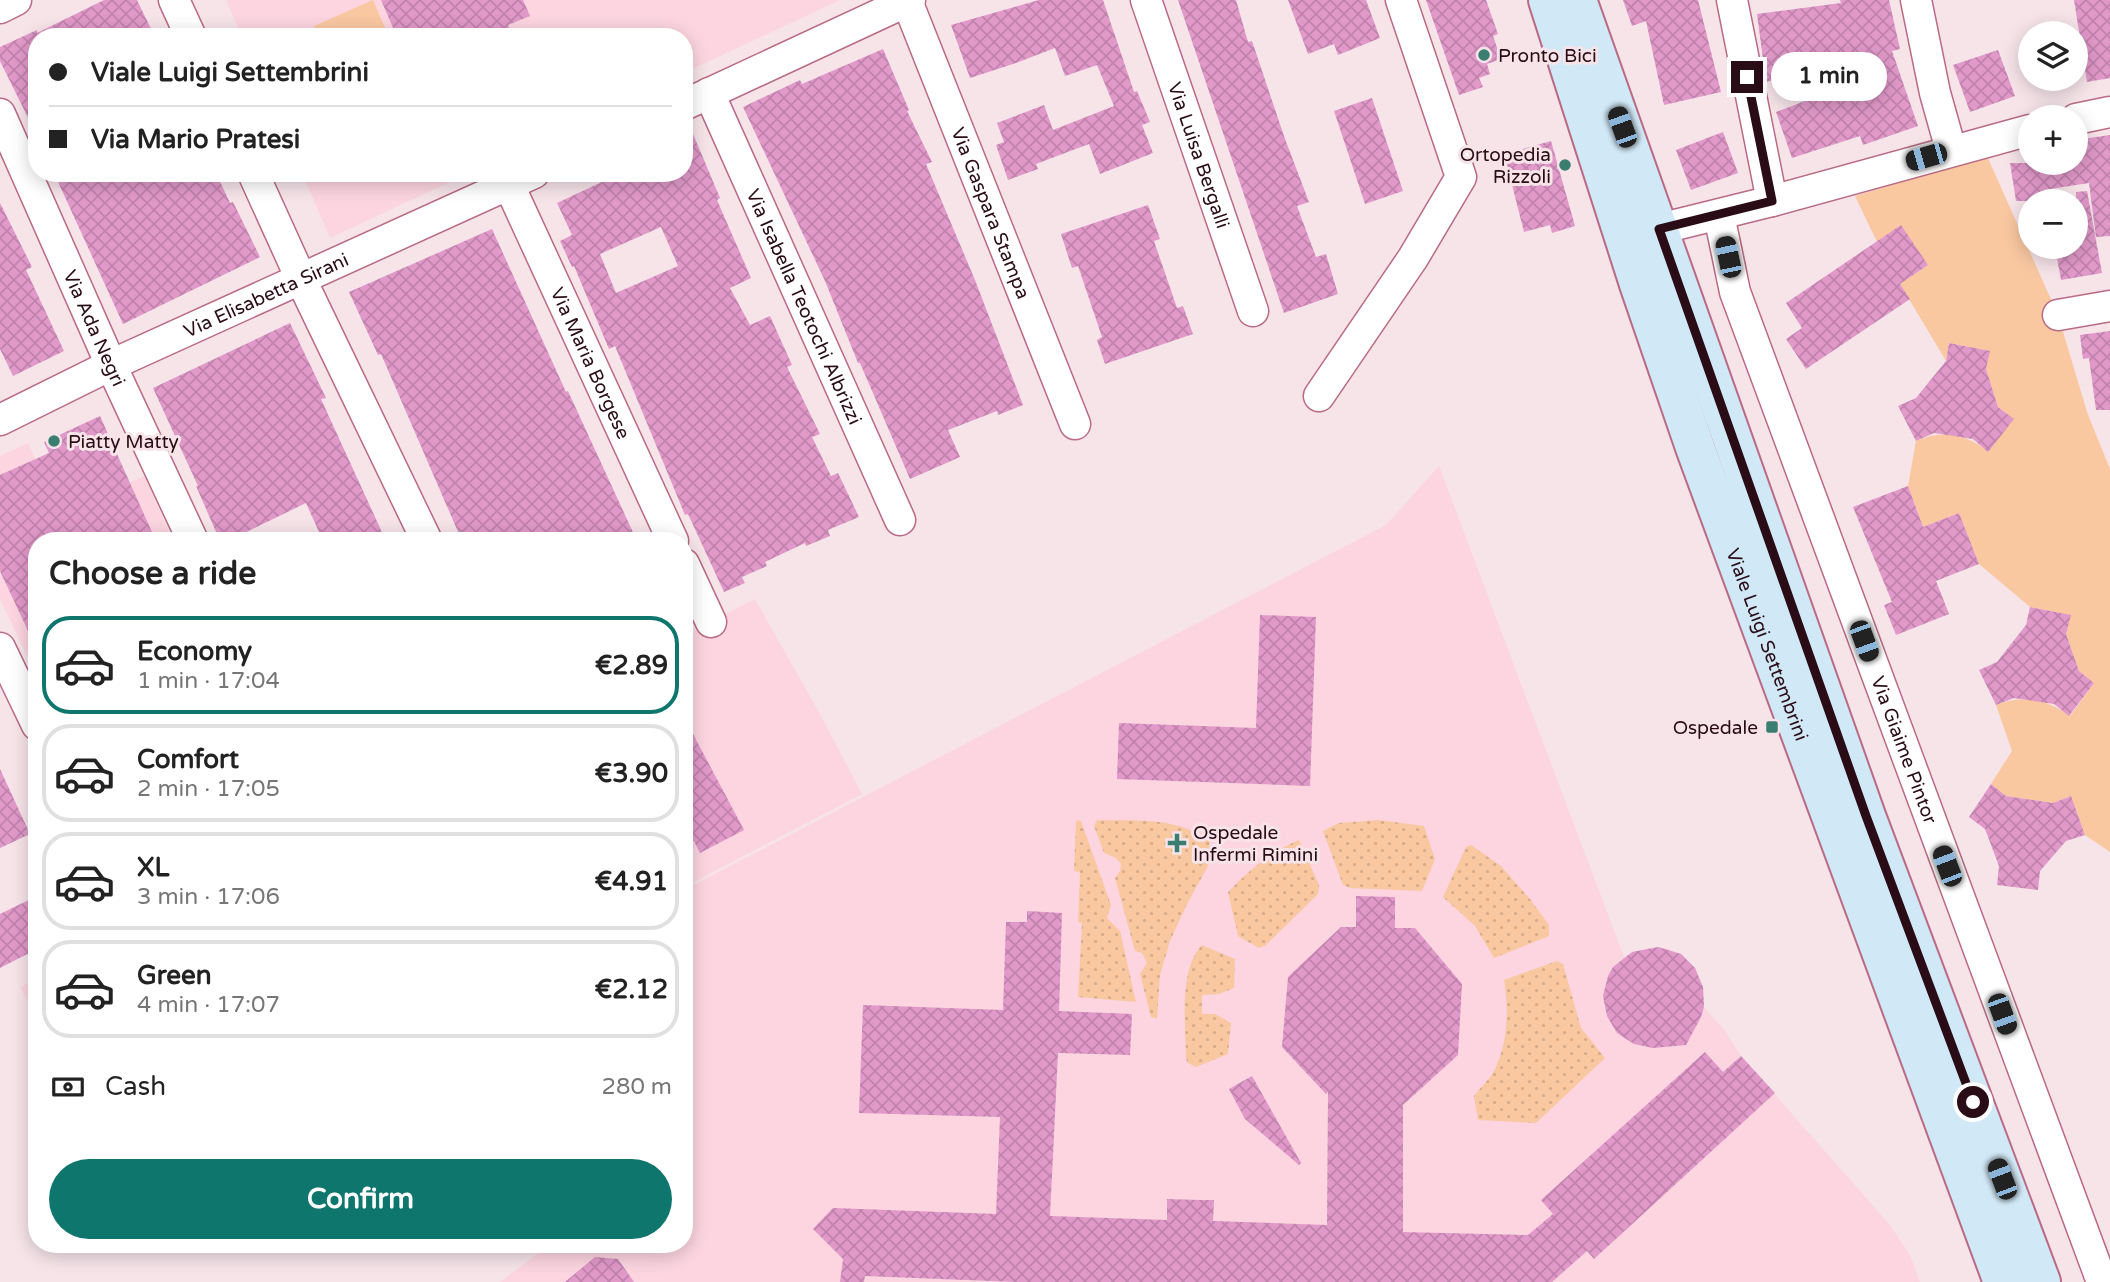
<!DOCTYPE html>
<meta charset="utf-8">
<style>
body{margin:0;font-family:"Varela Round",sans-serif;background:#f6f6f6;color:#222;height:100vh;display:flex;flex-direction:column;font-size:26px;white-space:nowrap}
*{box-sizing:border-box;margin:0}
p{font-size:23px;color:#767676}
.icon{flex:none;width:38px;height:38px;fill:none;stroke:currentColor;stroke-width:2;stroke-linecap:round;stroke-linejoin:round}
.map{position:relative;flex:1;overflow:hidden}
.side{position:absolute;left:28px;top:532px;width:665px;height:721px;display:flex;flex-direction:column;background:#fff;border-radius:28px;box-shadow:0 4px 18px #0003}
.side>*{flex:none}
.hud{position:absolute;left:28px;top:28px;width:665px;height:154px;border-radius:28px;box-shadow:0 4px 18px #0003;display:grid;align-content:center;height:154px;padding:0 21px;background:#fff}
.controls{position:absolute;left:2018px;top:21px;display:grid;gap:14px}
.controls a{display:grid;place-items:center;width:70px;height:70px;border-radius:50%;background:#fff;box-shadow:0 4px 18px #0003;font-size:35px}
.end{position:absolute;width:32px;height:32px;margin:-16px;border:9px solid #2a0c17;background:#fff;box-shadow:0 0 0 4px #fff}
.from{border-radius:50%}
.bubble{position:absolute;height:49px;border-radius:24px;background:#fff;box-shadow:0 4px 18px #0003;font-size:23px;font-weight:700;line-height:49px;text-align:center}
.car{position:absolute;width:21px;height:42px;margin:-21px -10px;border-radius:9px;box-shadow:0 0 5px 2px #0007;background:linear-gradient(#222 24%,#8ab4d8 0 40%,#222 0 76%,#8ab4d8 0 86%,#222 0)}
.hud b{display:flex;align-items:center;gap:24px;height:66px;font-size:26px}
.hud b+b{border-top:2px solid #e0e0e0}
.hud i{width:18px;height:18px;background:#222}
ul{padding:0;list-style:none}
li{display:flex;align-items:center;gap:21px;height:98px;margin:0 14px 10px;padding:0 7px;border:4px solid #e0e0e0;border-radius:28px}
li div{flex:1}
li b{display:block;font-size:26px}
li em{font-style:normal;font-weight:700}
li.active{border-color:#0f766e}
li>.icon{width:63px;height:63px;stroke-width:1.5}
h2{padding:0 21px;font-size:32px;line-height:84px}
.pay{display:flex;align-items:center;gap:18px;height:77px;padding:0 21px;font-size:26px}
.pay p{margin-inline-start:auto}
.primary-button{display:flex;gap:14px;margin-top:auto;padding:14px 21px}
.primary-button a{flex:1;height:80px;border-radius:42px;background:#0f766e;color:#fff;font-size:28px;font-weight:700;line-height:80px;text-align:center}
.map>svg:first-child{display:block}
.built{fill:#fcd5e0}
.grass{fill:url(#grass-dots)}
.green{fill:#f9c8a1}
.building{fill:url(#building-cross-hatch);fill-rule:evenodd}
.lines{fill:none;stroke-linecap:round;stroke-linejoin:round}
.minor-casing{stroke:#b96a84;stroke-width:33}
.secondary-casing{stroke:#b96a84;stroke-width:42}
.minor{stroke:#fff;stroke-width:30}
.secondary{stroke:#d1e8f6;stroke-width:38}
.route{stroke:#2a0c17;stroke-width:9}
.poi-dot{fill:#3a7e71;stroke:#f6e4e9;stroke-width:2.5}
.labels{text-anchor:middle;stroke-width:6;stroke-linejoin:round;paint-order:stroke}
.poi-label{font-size:19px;fill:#2a0c17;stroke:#f6e4e9;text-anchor:start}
.street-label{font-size:19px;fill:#2a0c17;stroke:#f6e4e9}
</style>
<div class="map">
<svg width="2110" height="1282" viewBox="0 0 2110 1282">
<defs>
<pattern id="grass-dots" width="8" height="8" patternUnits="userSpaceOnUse" patternTransform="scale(1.75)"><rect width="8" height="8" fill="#f9c8a1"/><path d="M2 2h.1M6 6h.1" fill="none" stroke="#d6ab8a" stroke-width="1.8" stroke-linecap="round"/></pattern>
<pattern id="building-cross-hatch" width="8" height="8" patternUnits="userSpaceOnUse" patternTransform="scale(1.75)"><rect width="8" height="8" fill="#e199ca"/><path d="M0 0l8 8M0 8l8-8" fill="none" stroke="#c183ad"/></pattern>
</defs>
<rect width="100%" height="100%" fill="#f6e4e9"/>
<g class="built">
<polygon points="226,0 840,0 684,73 684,37 242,37"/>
<polygon points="302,173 469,173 330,238"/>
<polygon points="28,443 60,513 144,476 173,541 37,541 37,677 0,599 0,456"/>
<polygon points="1439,466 1624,957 1648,948 1666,948 1681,954 1695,968 1703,987 1704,1007 1725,1031 1741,1056 1890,1225 1910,1255 1920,1282 500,1282 551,1244 684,1244 684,890 1386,525"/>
<polygon points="755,599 820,714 862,794 684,887 684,636"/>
<polygon points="37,979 37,1019 20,987"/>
</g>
<g class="grass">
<polygon points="1078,820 1081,821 1111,905 1107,918 1120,931 1136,1002 1078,997 1082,923 1078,922 1080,872 1074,871 1076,821"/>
<path d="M1097,820C1132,821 1169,817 1200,835L1206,829L1210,841L1208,866L1186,906L1170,941L1160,975L1157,1019L1151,1017L1140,974L1147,963L1142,953L1135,951L1115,878L1120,871L1121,864L1116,858L1104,853L1094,826Z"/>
<polygon points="1379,820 1424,826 1435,859 1422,891 1350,888 1343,885 1323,831 1339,823"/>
<path d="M1299,840L1319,885L1318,894L1266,945L1259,948L1238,936L1228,892C1249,870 1271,852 1299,840Z"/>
<polygon points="1471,845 1501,866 1530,899 1549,925 1549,936 1494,958 1475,926 1443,897 1466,847"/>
<path d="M1202,945L1235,959L1234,988L1219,994L1202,995V1014H1215L1231,1023L1228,1054L1196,1067L1188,1063L1186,1059C1186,1026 1178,970 1202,945Z"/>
<path d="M1557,961L1563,964L1581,1028L1605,1058L1536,1123L1478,1120L1474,1096C1481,1087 1491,1078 1495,1069C1508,1042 1509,1008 1504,980Z"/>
</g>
<g class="green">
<polygon points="373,0 389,37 318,37 314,26"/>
<path d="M1987,156L2058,315L2088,415L2110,469V852L2085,835L2071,796L2053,803L2006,796L1991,784L2012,751L1996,705C2023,694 2047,699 2070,716L2094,683L2079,671L2066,634L2070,615L2030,607L1979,564L1959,513L1923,527L1908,486L1916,441C1942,429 1966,434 1988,451L2013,419L1998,407L1986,369L1989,351L1949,343L1946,361L1900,284L1928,265L1877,242L1855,196Z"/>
</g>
<g class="building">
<polygon points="104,0 137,0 155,37 37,37 37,136 0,61 0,47 37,30 37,33"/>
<polygon points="381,0 523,0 530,16 508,25 513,37 397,37"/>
<polygon points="1039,0 1103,0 1134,92 1137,91 1150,122 1142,125 1153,153 1100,174 1089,144 1036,164 1038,169 1008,180 996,145 1004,142 997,123 1044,105 1053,130 1114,106 1097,65 1065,76 1055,48 1016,63 970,78 951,25"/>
<polygon points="1178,0 1236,0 1248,42 1252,41 1285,139 1309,202 1297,206 1316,257 1326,254 1338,294 1284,313"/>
<polygon points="1288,0 1366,0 1380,38 1338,55 1334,44 1308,54"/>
<polygon points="1426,0 1486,0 1498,34 1493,36 1501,59 1487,64 1490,74 1479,78 1483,87 1459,95"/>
<polygon points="1623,0 1698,0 1721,92 1664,105 1646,21 1632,26"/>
<polygon points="1840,0 1889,0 1900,49 1892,51 1918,126 1863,145 1860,136 1792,158 1776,112 1847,85 1841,65 1766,82 1757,14 1841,3"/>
<polygon points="2074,0 2110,0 2110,78 2087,82"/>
<polygon points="883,49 909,110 907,111 932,162 926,164 975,280 1023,405 998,415 997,411 948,430 960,457 910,479 860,363 858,363 825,281 743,107 800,80 802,84"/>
<polygon points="1998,50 2015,96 1970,112 1953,65"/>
<polygon points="1372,98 1403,191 1365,204 1334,111"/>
<path d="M684,122H688L720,198L717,200L751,278L730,288L750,325L770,316L792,365L787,367L820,434L812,437L831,476L838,473L859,517L828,530L830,536L806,546L805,543L765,562L767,566L742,577L745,583L724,592L688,514L685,515L615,346L609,349L574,266L572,267L560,241L572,235L557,203L621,173H684ZM661,227L678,266L616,293L600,254Z"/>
<polygon points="1723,132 1738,173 1691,190 1676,150"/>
<polygon points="2110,135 2110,236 2096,237 2089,183 2044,190 2045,201 2016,201 2010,163 2076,163 2076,140"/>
<polygon points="1551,141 1575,226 1552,233 1550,225 1524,232 1507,165 1519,150"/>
<polygon points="54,173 216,173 230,203 233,202 260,257 123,324"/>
<polygon points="2087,191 2102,273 2061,280 2055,247 2076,247 2076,192"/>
<polygon points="0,203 32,267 26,270 64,351 13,376 0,349"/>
<polygon points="1148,205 1160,239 1154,241 1177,308 1183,306 1193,334 1105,364 1097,340 1102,337 1078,266 1072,268 1061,234"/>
<polygon points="1901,225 1928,265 1900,284 1910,299 1806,369 1786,339 1802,328 1786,303"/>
<polygon points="492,229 566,392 568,391 637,541 462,541 381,354 378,355 349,292"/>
<polygon points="290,323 326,398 321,399 386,541 323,541 306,503 228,541 220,541 196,486 198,486 153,388"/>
<polygon points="2110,331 2110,410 2096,410 2089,358 2083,359 2080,335"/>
<polygon points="1949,343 1990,351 1986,369 1998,407 2014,419 1988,452 1973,439 1934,433 1916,441 1898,406 1916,398 1946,361"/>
<polygon points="100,416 156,541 37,541 37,650 0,571 0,475 49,453 44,442"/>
<polygon points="1908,486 1923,527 1959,513 1979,564 1936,581 1949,614 1896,635 1884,605 1892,602 1853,507"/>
<polygon points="2030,607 2071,615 2066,634 2079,671 2094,683 2069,716 2054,704 2014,698 1996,705 1979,670 1997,662 2026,625"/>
<polygon points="1260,615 1316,617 1310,786 1117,779 1119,723 1256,728"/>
<polygon points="684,717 744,830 700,853 694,841 684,846"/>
<polygon points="0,769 30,834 0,848"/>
<polygon points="1991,784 2006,796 2053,803 2071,796 2085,835 2066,841 2040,871 2038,890 1997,885 1999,866 1985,829 1969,817"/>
<polygon points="37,896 37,949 0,968 0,914"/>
<polygon points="1356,896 1395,897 1395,928 1415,928 1462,984 1458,1055 1403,1105 1403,1232 1528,1235 1553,1214 1541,1200 1705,1052 1723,1072 1741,1056 1775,1093 1594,1259 1587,1251 1552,1282 1015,1282 865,1276 864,1282 840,1282 843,1259 813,1229 833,1208 996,1214 1000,1117 859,1113 863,1005 1003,1010 1006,922 1027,922 1027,911 1062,913 1059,1011 1132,1014 1130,1055 1058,1053 1050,1216 1167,1220 1167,1199 1200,1200 1214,1200 1213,1221 1327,1225 1328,1092 1326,1094 1282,1047 1288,977 1341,927 1356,927"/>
<polygon points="1658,947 1681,954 1695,968 1703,987 1704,1007 1701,1017 1686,1045 1653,1048 1634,1044 1617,1033 1607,1016 1603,996 1608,976 1613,967 1632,952"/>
<polygon points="1252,1076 1301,1163 1299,1165 1245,1119 1229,1089"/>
<polygon points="595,1257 618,1259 634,1282 565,1282"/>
</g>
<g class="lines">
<defs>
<g id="minor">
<polyline points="174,0 191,37"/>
<path id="s1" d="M1146,0L1253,311"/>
<polyline points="1732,0 1772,201"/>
<polyline points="1916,0 1935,93 1951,150"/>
<path id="s2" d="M907,1L1075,424"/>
<polyline points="0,8 16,0"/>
<path id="s3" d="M709,93L900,520"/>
<polyline points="684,105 910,0"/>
<path id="s4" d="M0,114L111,365L193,541"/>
<polyline points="2076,119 2110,112"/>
<polyline points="253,173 307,292 427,541"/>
<path id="s5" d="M509,185L673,541"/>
<path id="s6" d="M1719,215L1735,292L2102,1282"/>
<polyline points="1659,229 1772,201 2030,130"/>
<polyline points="2058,315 2110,306"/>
<polyline points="1319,396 1413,258 1461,177 1401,0"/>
<path id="s7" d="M0,420L111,365L534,173"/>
<polyline points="684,564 711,622"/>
<polyline points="0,648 37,725"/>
</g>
<g id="secondary">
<path id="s8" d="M1548,0L1639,284L1696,450L2003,1282"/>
<polyline points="1577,0 1866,816 2041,1282"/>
</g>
</defs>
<use href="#minor" class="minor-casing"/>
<use href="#secondary" class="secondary-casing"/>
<use href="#minor" class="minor"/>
<use href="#secondary" class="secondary"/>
</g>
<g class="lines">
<polyline class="route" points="1747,77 1772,201 1659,229 1866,816 1973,1102"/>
</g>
<g class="poi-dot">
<circle cx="1484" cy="55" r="7"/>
<circle cx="1565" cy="165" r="7"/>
<circle cx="54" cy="441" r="7"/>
<rect x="1765" y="720" width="14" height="14" rx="3.5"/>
<path d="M1173.5 832.5h7v7h7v7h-7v7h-7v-7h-7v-7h7z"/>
</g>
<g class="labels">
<g class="poi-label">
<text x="1498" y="62">Pronto Bici</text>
<text x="1551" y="161" text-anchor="end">Ortopedia<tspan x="1551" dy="22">Rizzoli</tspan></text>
<text x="68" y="448">Piatty Matty</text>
<text x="1758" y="734" text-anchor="end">Ospedale</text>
<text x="1193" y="839">Ospedale<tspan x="1193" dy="22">Infermi Rimini</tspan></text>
</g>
<g class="street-label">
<text dy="7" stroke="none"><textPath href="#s1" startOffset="164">Via Luisa Bergalli</textPath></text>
<text dy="7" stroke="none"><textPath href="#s2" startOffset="228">Via Gaspara Stampa</textPath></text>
<text dy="7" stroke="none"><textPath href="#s7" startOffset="294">Via Elisabetta Sirani</textPath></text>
<text dy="7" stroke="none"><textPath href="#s3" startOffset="234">Via Isabella Teotochi Albrizzi</textPath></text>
<text dy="7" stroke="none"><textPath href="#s4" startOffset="234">Via Ada Negri</textPath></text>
<text dy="7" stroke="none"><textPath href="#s5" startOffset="196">Via Maria Borgese</textPath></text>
<text dy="7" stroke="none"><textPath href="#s8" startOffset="681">Viale Luigi Settembrini</textPath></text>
<text dy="7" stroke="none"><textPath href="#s6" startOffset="567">Via Giaime Pintor</textPath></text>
</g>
</g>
</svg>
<div class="controls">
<a><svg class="icon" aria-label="layers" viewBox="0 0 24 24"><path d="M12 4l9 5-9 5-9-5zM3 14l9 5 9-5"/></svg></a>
<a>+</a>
<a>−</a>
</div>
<i class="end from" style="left:1973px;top:1102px"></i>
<i class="end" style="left:1747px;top:77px"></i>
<div class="bubble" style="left:1771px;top:52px;width:116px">1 min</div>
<i class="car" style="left:1622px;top:127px;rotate:340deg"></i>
<i class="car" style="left:1926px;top:157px;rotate:254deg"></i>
<i class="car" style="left:1728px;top:257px;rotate:348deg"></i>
<i class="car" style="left:1864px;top:641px;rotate:160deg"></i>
<i class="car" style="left:1947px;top:866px;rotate:339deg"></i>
<i class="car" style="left:2002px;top:1014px;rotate:160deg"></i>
<i class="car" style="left:2002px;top:1179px;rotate:339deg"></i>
<div class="hud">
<b><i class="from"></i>Viale Luigi Settembrini</b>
<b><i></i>Via Mario Pratesi</b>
</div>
<section class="side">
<h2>Choose a ride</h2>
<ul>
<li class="active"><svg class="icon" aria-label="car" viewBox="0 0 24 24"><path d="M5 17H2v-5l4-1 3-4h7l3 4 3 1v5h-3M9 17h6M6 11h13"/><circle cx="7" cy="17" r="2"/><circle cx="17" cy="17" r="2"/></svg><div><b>Economy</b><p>1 min · 17:04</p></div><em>€2.89</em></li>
<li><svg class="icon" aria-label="car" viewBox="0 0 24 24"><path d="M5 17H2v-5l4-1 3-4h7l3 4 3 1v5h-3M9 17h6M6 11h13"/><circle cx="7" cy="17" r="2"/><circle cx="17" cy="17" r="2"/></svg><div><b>Comfort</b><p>2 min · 17:05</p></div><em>€3.90</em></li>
<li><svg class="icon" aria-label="car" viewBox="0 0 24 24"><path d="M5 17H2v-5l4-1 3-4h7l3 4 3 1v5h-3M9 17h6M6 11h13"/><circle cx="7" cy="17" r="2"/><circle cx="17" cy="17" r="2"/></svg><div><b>XL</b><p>3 min · 17:06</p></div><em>€4.91</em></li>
<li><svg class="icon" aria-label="car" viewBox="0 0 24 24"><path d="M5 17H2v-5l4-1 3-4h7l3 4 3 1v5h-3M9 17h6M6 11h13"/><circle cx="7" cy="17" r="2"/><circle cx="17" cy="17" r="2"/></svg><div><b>Green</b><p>4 min · 17:07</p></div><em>€2.12</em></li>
</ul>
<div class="pay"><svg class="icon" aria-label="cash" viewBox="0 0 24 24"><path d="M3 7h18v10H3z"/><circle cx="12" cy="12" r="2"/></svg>Cash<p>280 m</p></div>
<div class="primary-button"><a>Confirm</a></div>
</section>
</div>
